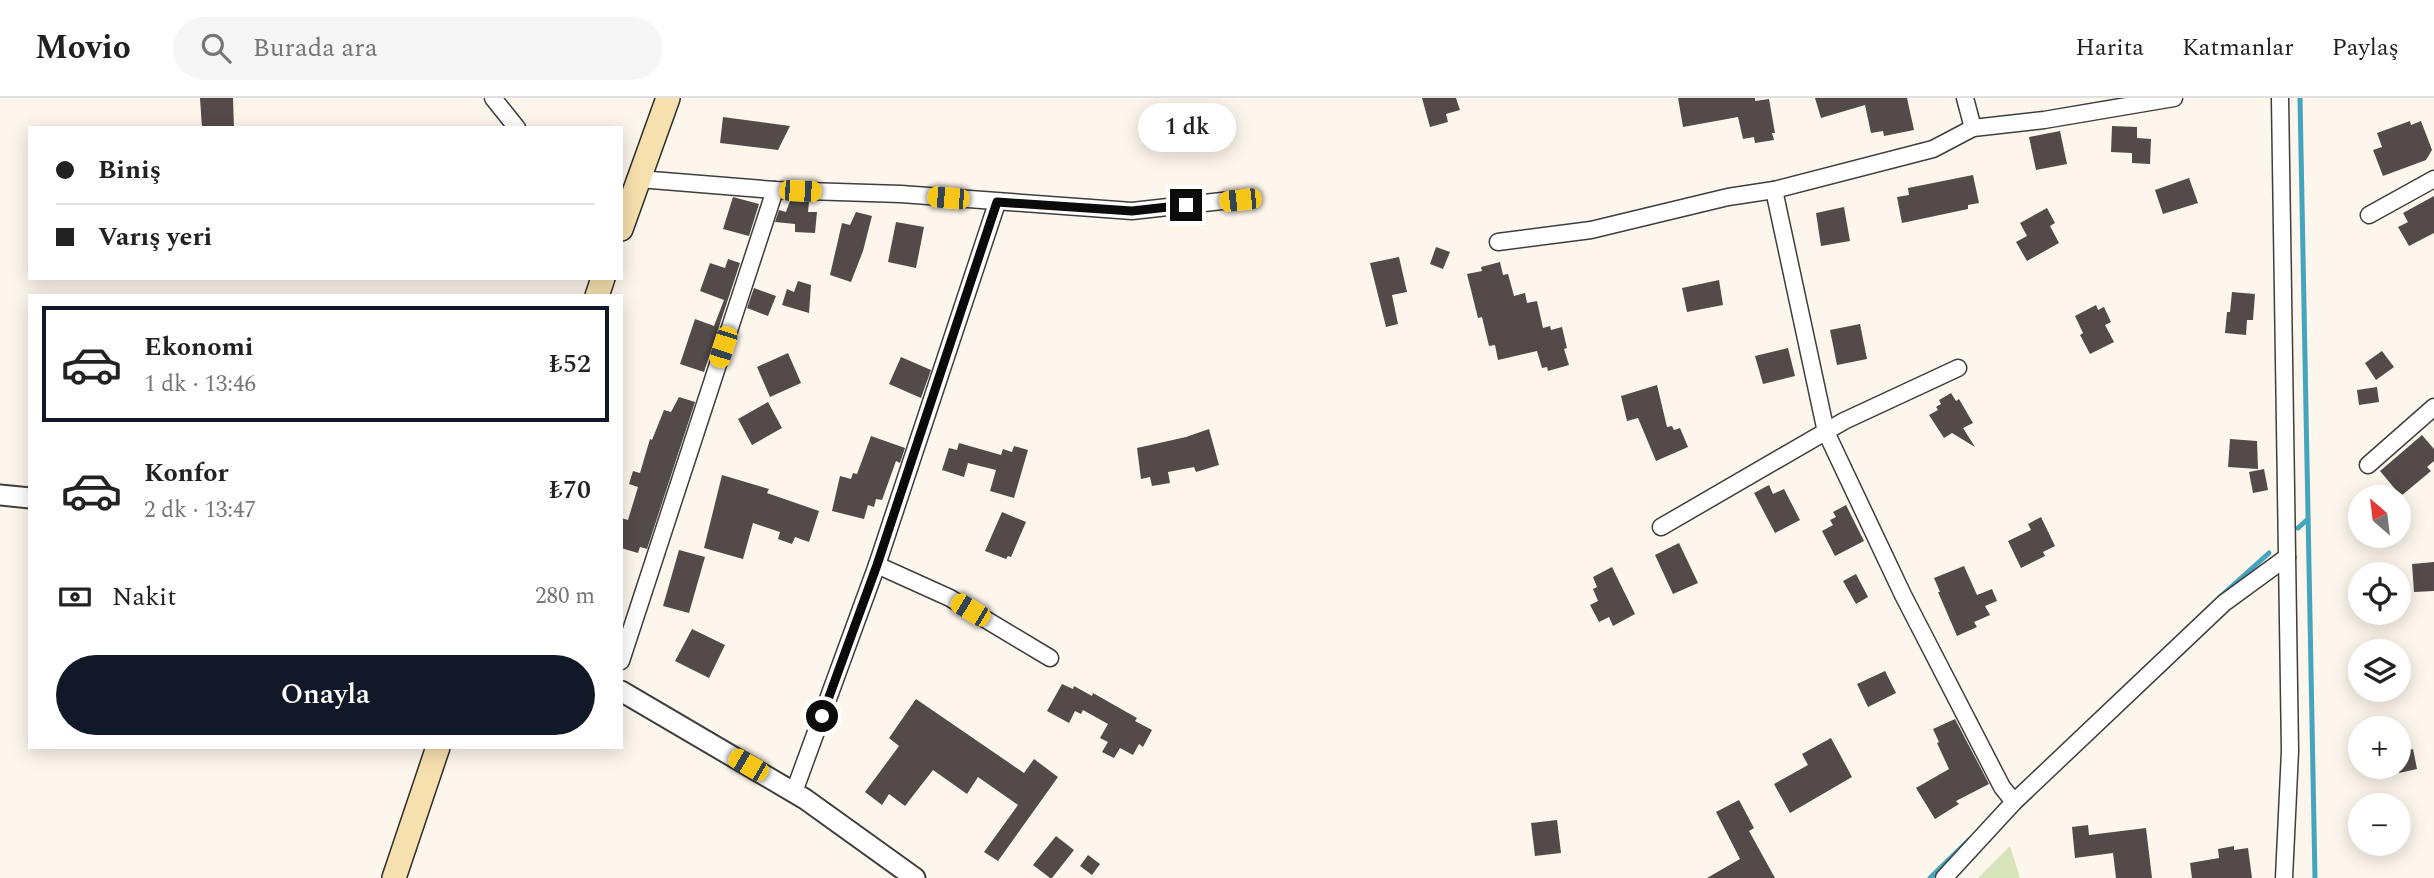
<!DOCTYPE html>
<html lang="tr">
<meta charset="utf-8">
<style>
body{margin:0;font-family:Spectral,serif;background:#f6f6f6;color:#222;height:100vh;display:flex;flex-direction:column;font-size:26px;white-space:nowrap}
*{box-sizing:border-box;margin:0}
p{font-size:23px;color:#767676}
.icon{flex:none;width:38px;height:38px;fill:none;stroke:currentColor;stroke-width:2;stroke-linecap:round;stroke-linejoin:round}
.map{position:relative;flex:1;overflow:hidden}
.panel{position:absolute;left:28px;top:196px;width:595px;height:455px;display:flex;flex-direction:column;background:#fff;border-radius:0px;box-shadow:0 4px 18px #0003}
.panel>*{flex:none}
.guide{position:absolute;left:28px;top:28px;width:595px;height:154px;border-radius:0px;box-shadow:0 4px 18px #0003;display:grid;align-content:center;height:154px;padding:0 28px;background:#fff}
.needle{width:46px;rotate:332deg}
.fabs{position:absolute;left:2348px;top:387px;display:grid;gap:14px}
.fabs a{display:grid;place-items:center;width:63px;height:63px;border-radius:50%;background:#fff;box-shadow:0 4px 18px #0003;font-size:35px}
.end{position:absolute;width:32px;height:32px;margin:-16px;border:9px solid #0b0b0b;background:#fff;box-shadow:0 0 0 4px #fff}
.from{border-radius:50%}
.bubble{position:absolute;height:49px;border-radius:24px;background:#fff;box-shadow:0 4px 18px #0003;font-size:23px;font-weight:600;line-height:49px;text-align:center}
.car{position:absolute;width:21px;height:42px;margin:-21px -10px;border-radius:9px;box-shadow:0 0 5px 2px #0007;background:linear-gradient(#f5c518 24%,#345 0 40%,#f5c518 0 76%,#345 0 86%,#f5c518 0)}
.guide b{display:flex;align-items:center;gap:24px;height:66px;font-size:26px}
.guide b+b{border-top:2px solid #e0e0e0}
.guide i{width:18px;height:18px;background:#222}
ul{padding:12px 0 0;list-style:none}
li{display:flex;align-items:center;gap:21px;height:116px;margin:0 14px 10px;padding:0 14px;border:4px solid transparent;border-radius:0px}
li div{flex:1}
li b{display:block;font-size:26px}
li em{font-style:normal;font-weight:600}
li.current{border-color:#111827}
li>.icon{width:63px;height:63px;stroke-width:1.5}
.pay{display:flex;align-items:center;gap:18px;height:77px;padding:0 28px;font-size:26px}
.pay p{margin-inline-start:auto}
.button{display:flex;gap:14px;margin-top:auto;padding:14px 28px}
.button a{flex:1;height:80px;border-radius:42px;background:#111827;color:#fff;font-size:28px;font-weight:600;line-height:80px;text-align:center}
header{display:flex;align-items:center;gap:42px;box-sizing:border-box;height:98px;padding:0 35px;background:#fff;border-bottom:2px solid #e0e0e0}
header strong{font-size:33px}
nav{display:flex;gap:38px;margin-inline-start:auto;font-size:24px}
.search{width:490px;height:63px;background:#f6f6f6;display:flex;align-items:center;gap:18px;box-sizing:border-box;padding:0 24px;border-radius:38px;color:#767676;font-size:26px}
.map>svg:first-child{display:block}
.green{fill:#d7e3b9}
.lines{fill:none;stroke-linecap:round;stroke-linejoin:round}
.stream{stroke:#45a5be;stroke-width:5}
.building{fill:#534b49}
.minor-casing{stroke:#3e3e3e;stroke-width:19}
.tertiary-casing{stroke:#3e3e3e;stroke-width:23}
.secondary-casing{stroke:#2d2d2d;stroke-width:26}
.minor{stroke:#fff;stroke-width:16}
.tertiary{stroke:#fff;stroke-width:19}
.secondary{stroke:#f6e0ad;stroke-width:23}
.route{stroke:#0b0b0b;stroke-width:9}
</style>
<header>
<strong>Movio</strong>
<div class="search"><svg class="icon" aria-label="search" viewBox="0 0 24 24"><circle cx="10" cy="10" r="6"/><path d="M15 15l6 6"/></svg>Burada ara</div>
<nav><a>Harita</a><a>Katmanlar</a><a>Paylaş</a></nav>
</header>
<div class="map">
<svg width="2434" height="780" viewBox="0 0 2434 780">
<rect width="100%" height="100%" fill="#fdf6ec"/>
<polygon class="green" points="2010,748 2020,780 1978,780"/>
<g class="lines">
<g class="stream">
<polyline points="2300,0 2315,780"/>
<polyline points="2298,430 2308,421"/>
<polyline points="2220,499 2269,455"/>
<polyline points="1930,780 1970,741"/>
</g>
</g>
<g class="building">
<polygon points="200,0 233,0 234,30 202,30"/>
<polygon points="1422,0 1456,0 1460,12 1446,16 1448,24 1430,29"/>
<polygon points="1678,0 1755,0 1755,3 1769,1 1775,35 1772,35 1774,42 1755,45 1754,39 1743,41 1738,19 1683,29"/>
<polygon points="1815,0 1907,0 1914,32 1884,38 1883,33 1871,35 1865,7 1821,20"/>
<polygon points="723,19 790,28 778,52 720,45"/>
<polygon points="2410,23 2411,27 2421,23 2432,52 2426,62 2383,78 2373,52 2382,49 2377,35"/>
<polygon points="2112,28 2137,29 2137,40 2151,41 2150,66 2132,65 2132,55 2111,54"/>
<polygon points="2060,33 2067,66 2036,72 2029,39"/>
<polygon points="1973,77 1979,105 1968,107 1968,111 1902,125 1897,99 1909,97 1908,90"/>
<polygon points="2189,80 2198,105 2163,116 2155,92"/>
<polygon points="2434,98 2434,135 2409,148 2398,129 2408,124 2403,115"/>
<polygon points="733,99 759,106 749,138 723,131"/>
<polygon points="790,103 809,104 808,114 817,114 815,135 795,134 795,126 775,124 779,112 786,114"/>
<polygon points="1844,109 1850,143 1821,148 1816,115"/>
<polygon points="2047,110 2055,125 2050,128 2059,145 2027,163 2016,144 2027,138 2020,125"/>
<polygon points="856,114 872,118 863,153 851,184 830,177 842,125 850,127"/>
<polygon points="896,124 924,129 916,170 888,164"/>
<polygon points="1436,149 1450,154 1443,171 1430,166"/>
<polygon points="1399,159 1407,194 1392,197 1398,226 1386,229 1370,165"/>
<polygon points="728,161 740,165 704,274 680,266 695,221 714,228 724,202 700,193 710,165 725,170"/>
<polygon points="1500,164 1503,177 1508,176 1514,198 1525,195 1527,205 1537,203 1543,230 1550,228 1551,232 1562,229 1567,250 1564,251 1569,267 1548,273 1547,269 1542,270 1537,253 1498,262 1495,247 1489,248 1482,219 1478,220 1467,176 1482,173 1481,169"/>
<polygon points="1719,182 1723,207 1687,214 1682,190"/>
<polygon points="798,183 811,187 809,215 782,207 787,191 794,194"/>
<polygon points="754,190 776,198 768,218 747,210"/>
<polygon points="2232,194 2255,196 2253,222 2247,222 2246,237 2225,235 2227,214 2230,214"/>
<polygon points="2096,207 2098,212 2104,209 2111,224 2105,227 2114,244 2090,256 2080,237 2083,235 2075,218"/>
<polygon points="1860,226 1867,261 1837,267 1830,232"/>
<polygon points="1788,250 1795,278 1763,286 1755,258"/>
<polygon points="2382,253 2394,269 2376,282 2365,265"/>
<polygon points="788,255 801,285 770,299 757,269"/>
<polygon points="901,259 931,272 921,300 889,286"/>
<polygon points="1657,287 1667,329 1672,328 1674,332 1680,330 1688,349 1656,363 1638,320 1627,323 1621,298"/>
<polygon points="2377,289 2379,304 2359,307 2357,292"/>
<polygon points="1951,295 1956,303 1959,301 1973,325 1963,330 1975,349 1952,335 1944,340 1929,317 1938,312 1936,309 1941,306 1939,302"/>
<polygon points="679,299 695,304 647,451 640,449 638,455 621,450 621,420 628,422 638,389 629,386 633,373 640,375 650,341 652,342 664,312 671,314"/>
<polygon points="768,304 782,330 752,347 738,321"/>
<polygon points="1209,331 1219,367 1196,374 1194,369 1168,374 1170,385 1152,388 1150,379 1141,381 1137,350 1186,339"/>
<polygon points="2422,337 2434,351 2434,363 2427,369 2431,373 2401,398 2380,373"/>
<polygon points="871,338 905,350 900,365 896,363 882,402 876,401 874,409 868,407 864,421 832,413 840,378 851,381 853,375 857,376"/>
<polygon points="2230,341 2257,343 2258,371 2228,369"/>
<polygon points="959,345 1001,357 1003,351 1012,354 1014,348 1028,352 1014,400 990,393 996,372 968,365 964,379 942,372 949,350 957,352"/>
<polygon points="2264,371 2268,392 2253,395 2249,374"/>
<polygon points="722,377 769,391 767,395 819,413 809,444 795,439 792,446 778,441 780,434 753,425 743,461 704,450"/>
<polygon points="1769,387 1773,396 1784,391 1800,422 1775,435 1754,395"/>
<polygon points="1846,407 1864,443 1835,458 1822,433 1833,427 1830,422 1836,419 1833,414"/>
<polygon points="1002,414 1026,424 1011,459 1008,458 1006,461 985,453"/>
<polygon points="2041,419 2055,448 2043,454 2045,458 2021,470 2008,443 2031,432 2028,426"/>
<polygon points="1679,445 1698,485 1673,496 1655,457"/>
<polygon points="679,452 705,459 689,515 663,508"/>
<polygon points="2434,464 2434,493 2414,494 2412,466"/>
<polygon points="1964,468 1977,497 1992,491 1997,503 1985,508 1990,517 1974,524 1977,529 1957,538 1938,494 1940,494 1934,480"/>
<polygon points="1612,469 1635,516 1613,528 1609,519 1599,524 1590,507 1598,503 1593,491 1597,489 1593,479"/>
<polygon points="1856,476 1868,499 1856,506 1843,483"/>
<polygon points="692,531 725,547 709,580 675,563"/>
<polygon points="1885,573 1896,595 1868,609 1857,586"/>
<polygon points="1062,586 1073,591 1074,588 1092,598 1093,595 1137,620 1135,623 1152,632 1143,649 1139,646 1133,657 1120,650 1114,660 1102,654 1108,644 1100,640 1108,626 1083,612 1081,616 1075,613 1069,625 1047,613"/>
<polygon points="916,601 1024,675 1034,661 1058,679 998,763 984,754 1018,707 978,679 967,696 933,672 905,708 889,696 882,707 865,694 899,648 889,640"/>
<polygon points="1955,621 1989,686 1956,703 1959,706 1935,721 1916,690 1949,671 1937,645 1939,644 1933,631"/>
<polygon points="1831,640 1852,679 1790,715 1774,686 1808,667 1802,656"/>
<polygon points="2413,651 2417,671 2399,675 2399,654"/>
<polygon points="1739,702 1754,730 1749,733 1775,780 1707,780 1740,761 1716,714"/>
<polygon points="1557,722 1561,755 1535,758 1531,725"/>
<polygon points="2088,727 2089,737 2146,730 2152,780 2116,780 2113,755 2075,760 2072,729"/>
<polygon points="1056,738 1074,752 1052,780 1050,780 1033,767"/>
<polygon points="2234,748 2234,752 2248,750 2252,780 2192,780 2190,765 2219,760 2218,751"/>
<polygon points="1088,757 1100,766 1092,777 1080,768"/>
</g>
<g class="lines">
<defs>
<g id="minor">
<polyline points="493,0 517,30"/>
<polyline points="1965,0 1973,30"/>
<polyline points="2280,0 2290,653 2284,780"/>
<polyline points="639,81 775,92 901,96 1132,113 1240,101"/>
<polyline points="1774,92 1826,334 1903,497 2002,689 2014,704"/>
<polyline points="2369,117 2434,81"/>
<polyline points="1498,144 1591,132 1728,99 1774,92 1933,51 1973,30 2044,22 2174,0"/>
<polyline points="2368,367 2434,309"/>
<polyline points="1661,429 1844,323 1958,270"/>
<polyline points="877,467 950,500 1050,560"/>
<polyline points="621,563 775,92"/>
<polyline points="794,694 877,467 997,105"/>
<polyline points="1944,780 2014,704 2224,505 2287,459"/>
</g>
<g id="tertiary">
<polyline points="0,397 30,400"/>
<polyline points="621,593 805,701 915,780"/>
</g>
<g id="secondary">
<polyline points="621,131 668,0"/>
<polyline points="597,198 603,180"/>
<polyline points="394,780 438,649"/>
</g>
</defs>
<use href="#minor" class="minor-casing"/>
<use href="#tertiary" class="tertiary-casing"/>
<use href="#secondary" class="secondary-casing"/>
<use href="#minor" class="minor"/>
<use href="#tertiary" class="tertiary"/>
<use href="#secondary" class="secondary"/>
</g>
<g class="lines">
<polyline class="route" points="822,618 877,467 997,104 1132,113 1186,107"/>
</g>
</svg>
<div class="fabs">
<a><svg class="needle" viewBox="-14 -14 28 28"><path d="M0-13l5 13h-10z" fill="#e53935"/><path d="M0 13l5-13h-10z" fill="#767676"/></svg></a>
<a><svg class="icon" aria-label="locate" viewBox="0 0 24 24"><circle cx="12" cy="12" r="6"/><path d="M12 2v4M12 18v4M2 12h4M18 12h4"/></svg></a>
<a><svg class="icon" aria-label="layers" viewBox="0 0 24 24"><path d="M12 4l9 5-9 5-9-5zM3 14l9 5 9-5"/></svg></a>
<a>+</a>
<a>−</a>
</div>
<i class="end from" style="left:822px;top:618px"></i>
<i class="end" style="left:1186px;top:107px"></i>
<div class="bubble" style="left:1138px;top:5px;width:98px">1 dk</div>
<i class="car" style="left:800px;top:93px;rotate:92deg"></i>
<i class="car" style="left:948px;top:100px;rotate:275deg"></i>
<i class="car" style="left:1240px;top:102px;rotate:264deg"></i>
<i class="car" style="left:723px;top:249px;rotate:198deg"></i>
<i class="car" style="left:970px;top:512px;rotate:301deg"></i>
<i class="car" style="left:748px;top:667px;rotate:300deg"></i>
<div class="guide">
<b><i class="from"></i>Biniş</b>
<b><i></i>Varış yeri</b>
</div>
<section class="panel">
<ul>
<li class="current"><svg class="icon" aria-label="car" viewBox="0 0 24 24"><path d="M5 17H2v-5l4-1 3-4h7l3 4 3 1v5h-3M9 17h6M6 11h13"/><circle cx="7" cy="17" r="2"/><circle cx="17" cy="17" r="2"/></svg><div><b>Ekonomi</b><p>1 dk · 13:46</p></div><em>₺52</em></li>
<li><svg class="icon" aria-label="car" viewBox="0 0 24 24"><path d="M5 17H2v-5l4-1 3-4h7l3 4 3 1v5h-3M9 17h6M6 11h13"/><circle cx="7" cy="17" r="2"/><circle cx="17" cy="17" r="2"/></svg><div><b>Konfor</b><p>2 dk · 13:47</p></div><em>₺70</em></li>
</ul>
<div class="pay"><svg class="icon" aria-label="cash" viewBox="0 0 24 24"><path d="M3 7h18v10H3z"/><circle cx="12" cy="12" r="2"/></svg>Nakit<p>280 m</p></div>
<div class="button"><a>Onayla</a></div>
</section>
</div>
